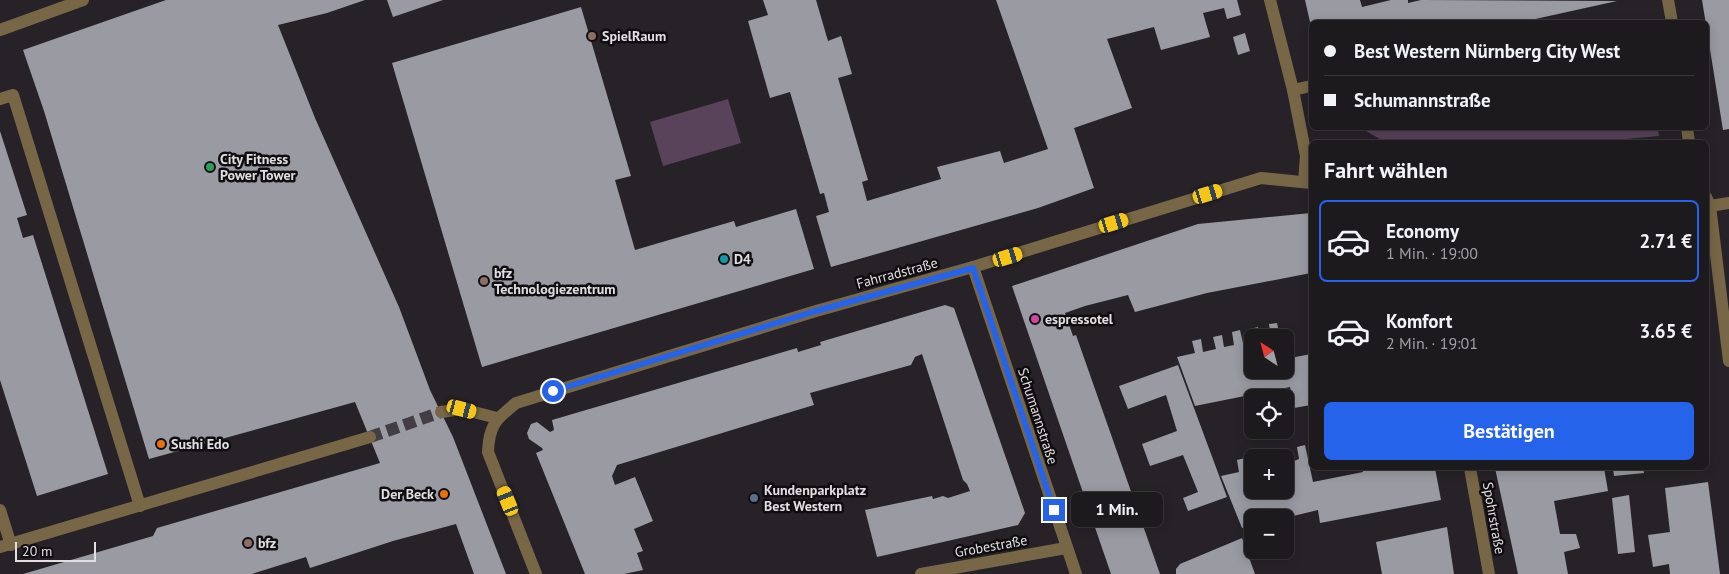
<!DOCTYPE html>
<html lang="de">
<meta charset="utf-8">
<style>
body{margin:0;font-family:"PT Sans",sans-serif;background:#2a272b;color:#f1f3f6;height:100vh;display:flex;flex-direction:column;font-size:19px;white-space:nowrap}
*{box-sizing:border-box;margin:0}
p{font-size:16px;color:#a0a1a4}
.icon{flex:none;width:28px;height:28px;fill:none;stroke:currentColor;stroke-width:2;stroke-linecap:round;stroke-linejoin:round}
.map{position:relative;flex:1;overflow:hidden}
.details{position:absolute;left:1309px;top:140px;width:400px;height:330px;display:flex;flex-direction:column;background:#1d1a1e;border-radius:8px;box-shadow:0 2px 12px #0003,0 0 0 1px #3b383c}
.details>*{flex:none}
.banner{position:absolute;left:1309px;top:20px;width:400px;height:110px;border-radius:8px;box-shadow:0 2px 12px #0003,0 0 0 1px #3b383c;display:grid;align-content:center;height:110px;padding:0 15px;background:#1d1a1e}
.needle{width:32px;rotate:324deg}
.buttons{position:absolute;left:1244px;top:329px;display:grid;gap:10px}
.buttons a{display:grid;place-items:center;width:50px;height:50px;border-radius:8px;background:#1d1a1e;box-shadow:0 2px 12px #0003,0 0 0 1px #3b383c;font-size:25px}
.scale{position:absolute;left:15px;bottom:12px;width:81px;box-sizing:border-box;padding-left:5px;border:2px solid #e2dee2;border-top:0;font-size:14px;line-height:18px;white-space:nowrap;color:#e2dee2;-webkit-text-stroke:4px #0f0d0f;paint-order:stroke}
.end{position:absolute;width:22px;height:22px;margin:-11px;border:6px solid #2563eb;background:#fff;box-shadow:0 0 0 2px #fff}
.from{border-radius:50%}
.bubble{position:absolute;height:35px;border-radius:8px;background:#1d1a1e;box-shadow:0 2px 12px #0003,0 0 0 1px #3b383c;font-size:16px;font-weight:800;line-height:35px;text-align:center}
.car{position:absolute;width:15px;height:30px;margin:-15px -8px;border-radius:6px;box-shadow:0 0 4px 1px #0007;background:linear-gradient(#f5c518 24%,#345 0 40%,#f5c518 0 76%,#345 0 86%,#f5c518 0)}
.banner b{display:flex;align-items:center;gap:18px;height:48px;font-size:19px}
.banner b+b{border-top:1px solid #3b383c}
.banner i{width:12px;height:12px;background:#f1f3f6}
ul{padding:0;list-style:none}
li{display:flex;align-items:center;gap:15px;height:82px;margin:0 10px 8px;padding:0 5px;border:2px solid transparent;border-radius:8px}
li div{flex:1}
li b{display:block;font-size:19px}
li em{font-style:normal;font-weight:800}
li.active{border-color:#2563eb}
li>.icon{width:45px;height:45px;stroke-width:1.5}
h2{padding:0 15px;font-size:22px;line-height:60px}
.button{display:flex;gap:10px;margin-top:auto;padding:10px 15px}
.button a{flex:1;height:58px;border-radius:8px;background:#2563eb;color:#fff;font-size:20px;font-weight:800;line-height:58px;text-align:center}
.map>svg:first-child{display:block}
.green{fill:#58435a}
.building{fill:#9a9aa2}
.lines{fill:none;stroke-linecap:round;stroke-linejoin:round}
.minor-tunnel{stroke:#433e44;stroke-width:12;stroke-dasharray:12 6;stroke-linecap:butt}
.minor{stroke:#776747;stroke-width:12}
.route{stroke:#2563eb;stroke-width:6}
.education-dot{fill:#8d6e63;stroke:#0f0d0f;stroke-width:2}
.leisure-dot{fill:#2e9e5b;stroke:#0f0d0f;stroke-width:2}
.culture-dot{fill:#0f9aa8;stroke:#0f0d0f;stroke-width:2}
.hotel-dot{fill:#d1479c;stroke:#0f0d0f;stroke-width:2}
.food-dot{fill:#e8710a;stroke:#0f0d0f;stroke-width:2}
.service-dot{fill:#5c6f8a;stroke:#0f0d0f;stroke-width:2}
.labels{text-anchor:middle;stroke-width:5;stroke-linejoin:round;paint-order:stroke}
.poi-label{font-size:14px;font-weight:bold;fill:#e2dee2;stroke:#0f0d0f;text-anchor:start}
.street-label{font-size:14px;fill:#e2dee2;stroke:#0f0d0f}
</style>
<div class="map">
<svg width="1729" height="574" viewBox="0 0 1729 574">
<rect width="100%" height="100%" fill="#272228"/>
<g class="green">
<polygon points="728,99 741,143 663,166 650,122"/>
<polygon points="1361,128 1658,128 1659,136 1593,142 1385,142"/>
</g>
<g class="building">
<polygon points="166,0 365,0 327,13 278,25 315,118 399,307 430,390 453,437 506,574 474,574 456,524 393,541 310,568 306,557 252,574 23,574 153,536 157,528 380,463 355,402 149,459 44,111 23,50"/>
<polygon points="387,0 443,0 393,17"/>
<polygon points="763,0 816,0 828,41 841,36 852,74 838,78 868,180 862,182 867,201 941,179 937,167 1000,151 1004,163 1048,149 996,0 1237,0 1241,15 1227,19 1224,8 1203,13 1210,37 1161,50 1154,27 1107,39 1132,108 1074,128 1094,188 1038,208 831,267 816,216 829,212 824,193 820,194 790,92 770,98 748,21 768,15"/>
<polygon points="1305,0 1360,0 1362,7 1391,0 1408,0 1408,3 1421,0 1617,1 1522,22 1310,22"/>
<polygon points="1702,0 1729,0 1729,129 1723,130"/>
<polygon points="581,7 631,176 615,180 635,250 734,221 736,227 796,209 814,269 482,367 392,63"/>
<polygon points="1245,33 1250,51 1238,55 1233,37"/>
<polygon points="0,131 27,215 17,218 23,238 33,235 108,474 37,496 0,380"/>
<polygon points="1311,213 1311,273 1207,293 1135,312 1128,295 1085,306 1065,313 1073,336 1076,335 1160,574 1111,574 1012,286 1198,224"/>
<polygon points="945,305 954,308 1025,513 1018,525 877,557 865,510 932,496 933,499 943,496 948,498 970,491 967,484 963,480 922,354 915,357 911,365 810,393 814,405 617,465 612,476 615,485 635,477 653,521 634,529 643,551 637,553 643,570 624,574 585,574 536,453 543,450 542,448 529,439 527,433 531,424 537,422 550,432 554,430 552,420 797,348 798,352 821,345 820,342"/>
<polygon points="1277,323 1280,338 1271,338 1269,324"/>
<polygon points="1258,327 1261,338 1252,338 1250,329"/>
<polygon points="1240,330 1243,343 1252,341 1252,370 1285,370 1285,359 1311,354 1311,405 1294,408 1290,387 1195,406 1177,357 1195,353 1192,341 1201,339 1203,352 1216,349 1213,337 1222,335 1224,347 1234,345 1232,332"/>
<polygon points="1178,365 1227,497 1188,511 1183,498 1198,492 1183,455 1150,466 1142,444 1177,431 1166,395 1128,409 1119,386"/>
<polygon points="1305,445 1313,482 1363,472 1362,468 1435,468 1441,500 1320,523 1318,510 1285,518 1252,518 1252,525 1242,528 1221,476 1239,472 1237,460 1245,458 1248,470 1252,469 1252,490 1285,490 1285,458 1278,458 1276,451 1285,450 1287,462 1294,461 1299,459 1297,447"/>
<polygon points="1495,468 1546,468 1546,470 1562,468 1604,468 1608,491 1554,501 1560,534 1576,534 1580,548 1564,552 1568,574 1518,574"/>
<polygon points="1613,468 1643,468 1644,473 1614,476"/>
<polygon points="1708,482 1720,574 1670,574 1669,564 1653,567 1648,535 1670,532 1665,488"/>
<polygon points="1629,495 1635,552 1618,554 1612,498"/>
<polygon points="1447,527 1454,574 1382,574 1376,542"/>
<polygon points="1242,538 1255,574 1176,574 1176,569 1180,564"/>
</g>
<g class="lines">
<polyline class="minor-tunnel" points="370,437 441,412"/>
<g class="minor">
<polyline points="1270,0 1293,90 1306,156 1304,182"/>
<polyline points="1668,0 1672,22"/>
<polyline points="0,30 83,0"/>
<polyline points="1293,90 1311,86"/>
<polyline points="0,99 13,95 140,506"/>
<polyline points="1687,128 1689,142"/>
<polyline points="1706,197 1710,206 1729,361"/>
<polyline points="1710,206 1729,203"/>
<polyline points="973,267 1076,574"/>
<polyline points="441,412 462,409 497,418"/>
<polyline points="1470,468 1489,574"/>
<polyline points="0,510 11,545"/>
<polyline points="0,547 370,437"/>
<path d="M536,574L488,452C489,425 496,419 516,403L816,311L973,267L1261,178L1311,183"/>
<polyline points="921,574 1066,548"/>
</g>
</g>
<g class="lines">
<polyline class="route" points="553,391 816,311 973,268 1054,510"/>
</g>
<g class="education-dot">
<circle cx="592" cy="36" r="5"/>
<circle cx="484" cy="281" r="5"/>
<circle cx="248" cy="543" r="5"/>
</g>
<circle class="leisure-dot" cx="210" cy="167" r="5"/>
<circle class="culture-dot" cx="724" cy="259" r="5"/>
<circle class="hotel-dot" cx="1035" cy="319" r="5"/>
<g class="food-dot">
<circle cx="161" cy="444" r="5"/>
<circle cx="444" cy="494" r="5"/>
</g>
<circle class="service-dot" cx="754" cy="498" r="5"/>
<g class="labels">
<g class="poi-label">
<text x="602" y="41">SpielRaum</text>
<text x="220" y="164">City Fitness<tspan x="220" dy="16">Power Tower</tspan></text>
<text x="734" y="264">D4</text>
<text x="494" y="278">bfz<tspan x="494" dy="16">Technologiezentrum</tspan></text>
<text x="1045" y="324">espressotel</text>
<text x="171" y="449">Sushi Edo</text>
<text x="764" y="495">Kundenparkplatz<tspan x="764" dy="16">Best Western</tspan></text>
<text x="434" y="499" text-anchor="end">Der Beck</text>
<text x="258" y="548">bfz</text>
</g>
<g class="street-label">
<text transform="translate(897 273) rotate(-15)" y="5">Fahrradstraße</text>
<text transform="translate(1038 416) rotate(72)" y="5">Schumannstraße</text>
<text transform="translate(1494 518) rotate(80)" y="5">Spohrstraße</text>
<text transform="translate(991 546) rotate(-10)" y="5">Grobestraße</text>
</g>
</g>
</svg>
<div class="buttons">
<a><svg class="needle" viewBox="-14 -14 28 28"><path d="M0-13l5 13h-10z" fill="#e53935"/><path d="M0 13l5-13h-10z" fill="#a0a1a4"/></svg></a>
<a><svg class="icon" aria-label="locate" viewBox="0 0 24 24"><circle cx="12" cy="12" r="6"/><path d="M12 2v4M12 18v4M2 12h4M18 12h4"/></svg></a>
<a>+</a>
<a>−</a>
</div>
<div class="scale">20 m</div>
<i class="end from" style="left:553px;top:391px"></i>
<i class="end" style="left:1054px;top:510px"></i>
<div class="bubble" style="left:1071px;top:492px;width:92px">1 Min.</div>
<i class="car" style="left:1208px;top:194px;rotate:73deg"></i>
<i class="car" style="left:1114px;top:223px;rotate:73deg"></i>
<i class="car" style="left:1008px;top:257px;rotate:73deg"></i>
<i class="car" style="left:462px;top:409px;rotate:105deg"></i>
<i class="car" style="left:508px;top:501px;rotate:338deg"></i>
<div class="banner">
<b><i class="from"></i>Best Western Nürnberg City West</b>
<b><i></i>Schumannstraße</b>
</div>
<section class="details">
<h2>Fahrt wählen</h2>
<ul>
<li class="active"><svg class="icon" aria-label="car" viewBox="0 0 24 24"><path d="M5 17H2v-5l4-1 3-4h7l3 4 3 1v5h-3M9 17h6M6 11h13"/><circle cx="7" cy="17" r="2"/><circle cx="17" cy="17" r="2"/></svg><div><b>Economy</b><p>1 Min. · 19:00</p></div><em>2.71 €</em></li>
<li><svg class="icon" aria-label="car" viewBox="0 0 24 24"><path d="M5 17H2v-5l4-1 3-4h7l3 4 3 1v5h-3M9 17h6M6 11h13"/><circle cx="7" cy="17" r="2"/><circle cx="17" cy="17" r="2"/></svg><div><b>Komfort</b><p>2 Min. · 19:01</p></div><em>3.65 €</em></li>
</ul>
<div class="button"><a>Bestätigen</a></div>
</section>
</div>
